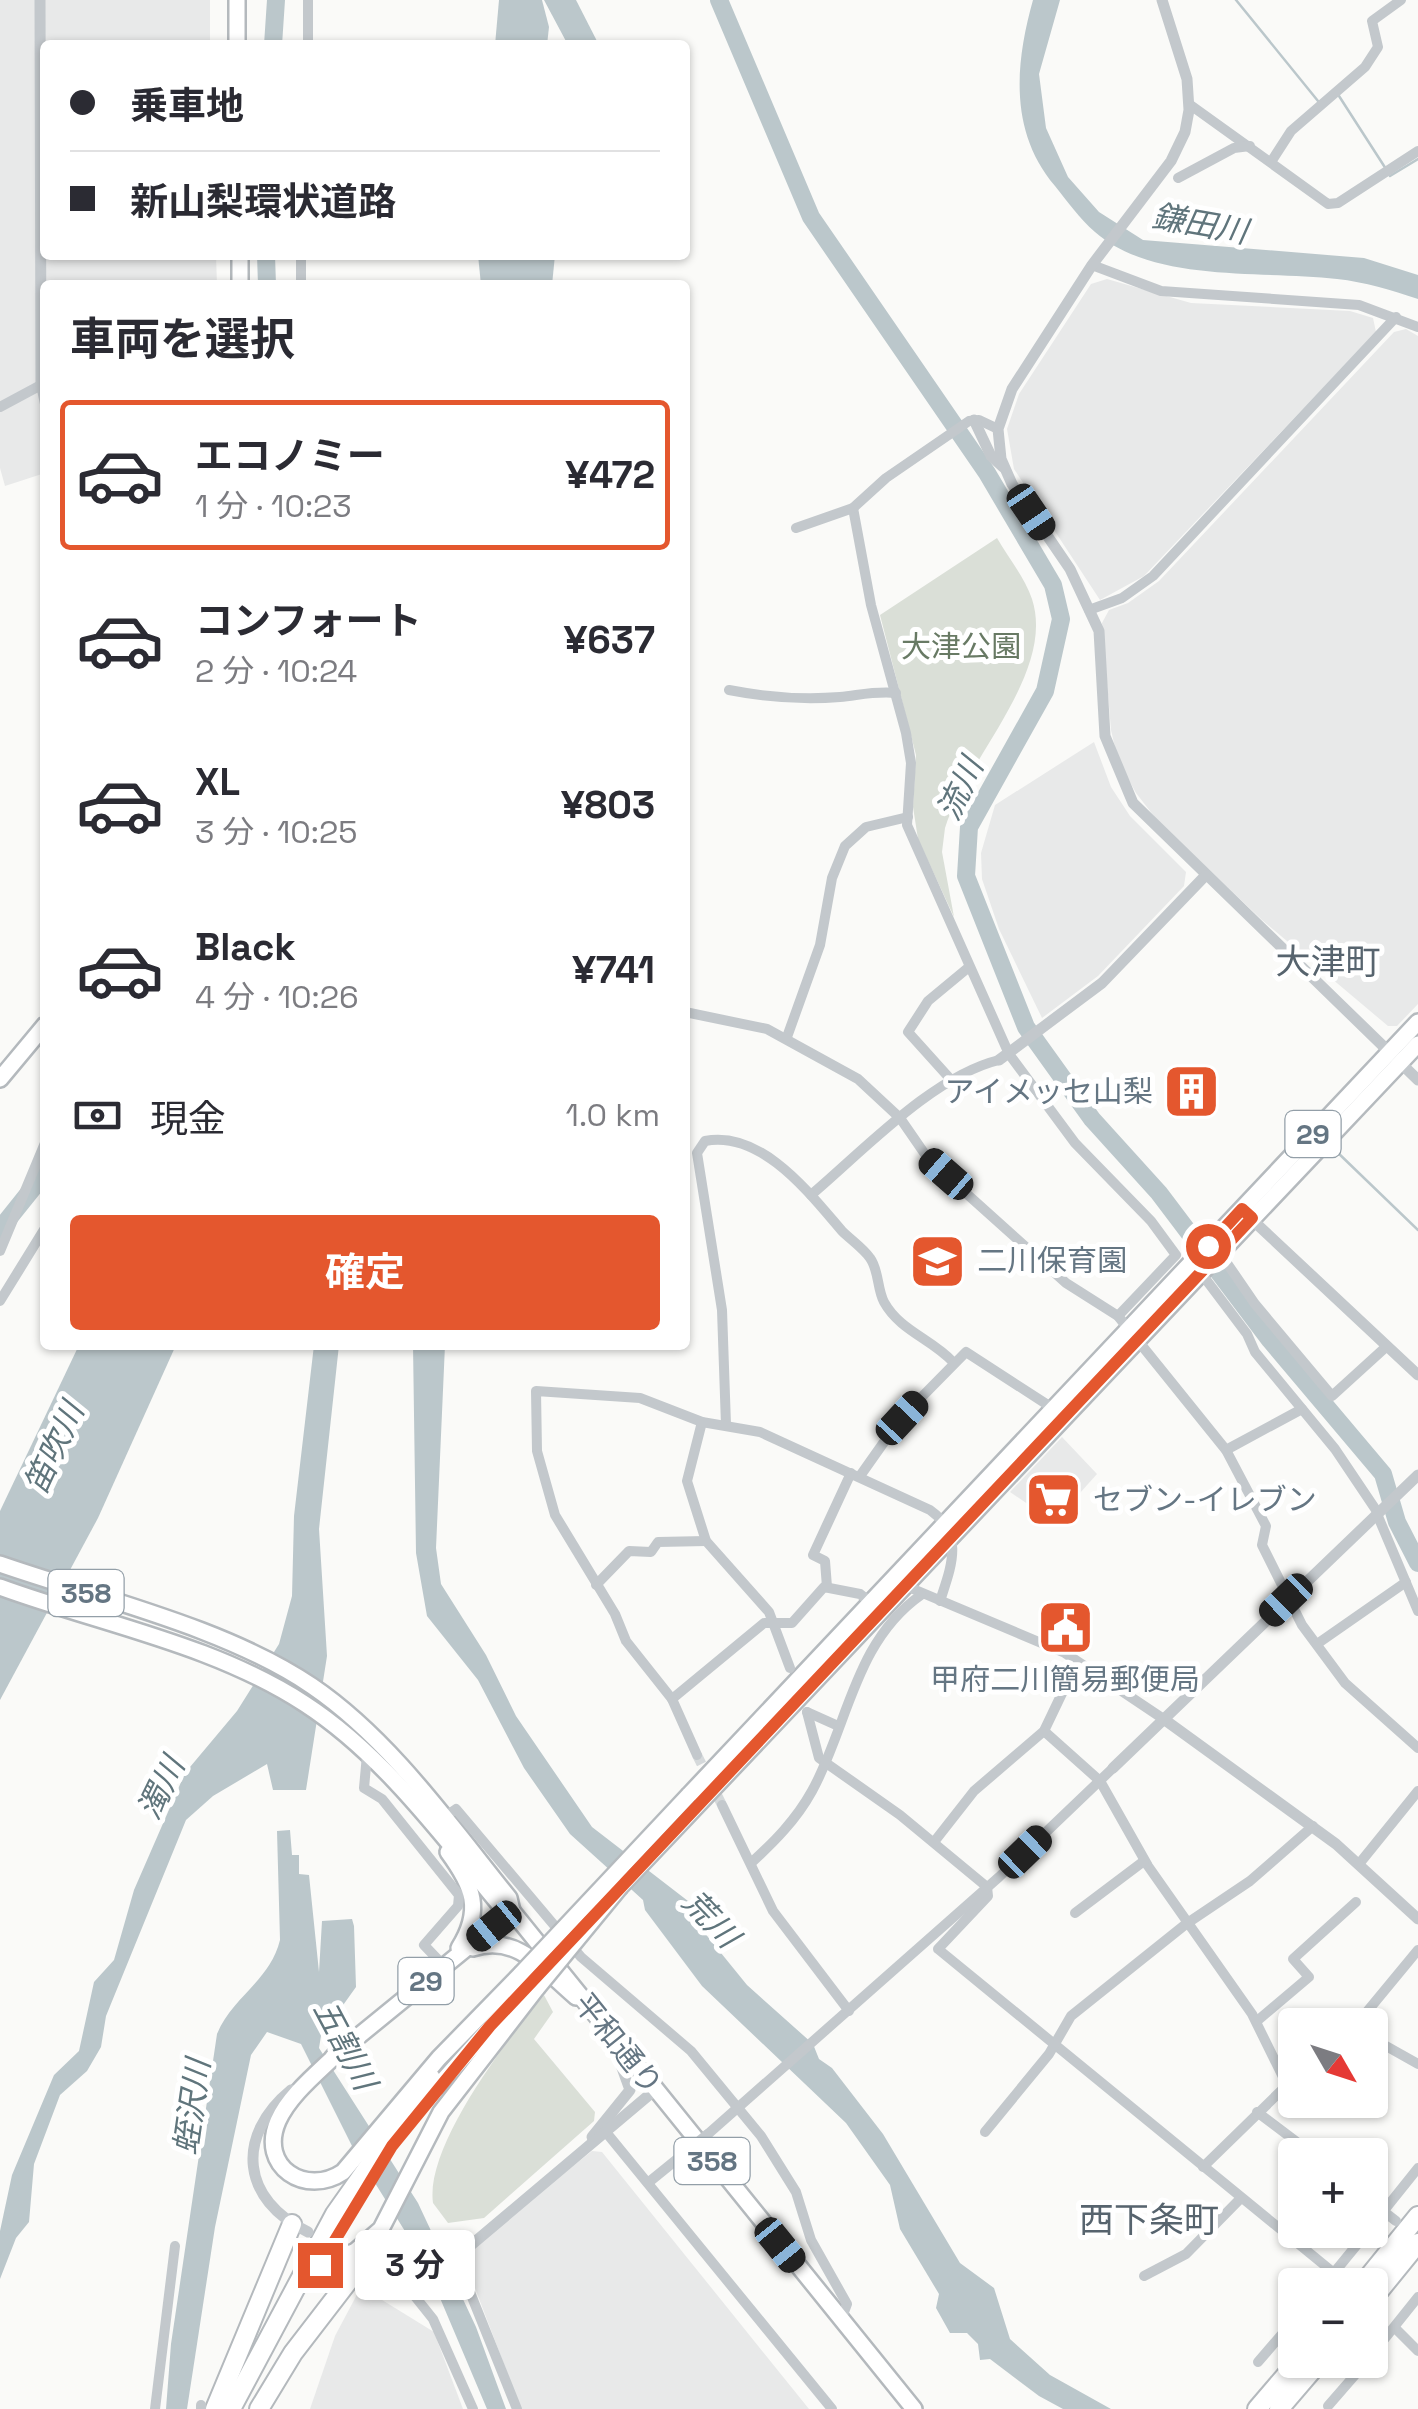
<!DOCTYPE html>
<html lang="ja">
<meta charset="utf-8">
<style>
body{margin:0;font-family:"Space Grotesk","Noto Sans JP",sans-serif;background:#f2f2f3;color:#2b2b33;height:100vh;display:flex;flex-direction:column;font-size:38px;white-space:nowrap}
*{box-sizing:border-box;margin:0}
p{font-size:32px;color:#7c7c81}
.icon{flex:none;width:55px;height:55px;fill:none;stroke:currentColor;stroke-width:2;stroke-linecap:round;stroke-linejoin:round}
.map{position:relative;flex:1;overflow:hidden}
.panel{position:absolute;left:40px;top:280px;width:650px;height:1070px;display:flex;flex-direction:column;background:#fff;border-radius:10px;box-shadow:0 2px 8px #0004}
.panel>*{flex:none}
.guide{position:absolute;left:40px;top:40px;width:650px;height:220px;border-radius:10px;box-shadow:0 2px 8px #0004;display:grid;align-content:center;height:220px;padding:0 30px;background:#fff}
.needle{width:65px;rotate:129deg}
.tools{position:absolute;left:1278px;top:2008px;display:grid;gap:20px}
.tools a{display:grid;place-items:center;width:110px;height:110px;border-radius:10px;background:#fff;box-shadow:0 2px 8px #0004;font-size:50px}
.end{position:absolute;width:45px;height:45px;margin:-22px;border:12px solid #e4572e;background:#fff;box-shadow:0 0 0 5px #fff}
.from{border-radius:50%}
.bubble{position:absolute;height:70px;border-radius:10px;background:#fff;box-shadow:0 2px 8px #0004;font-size:32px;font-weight:700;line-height:70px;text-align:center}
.car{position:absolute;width:30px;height:60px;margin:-30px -15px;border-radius:12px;box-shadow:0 0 8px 2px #0007;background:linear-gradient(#222 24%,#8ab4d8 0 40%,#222 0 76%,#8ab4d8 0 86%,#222 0)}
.guide b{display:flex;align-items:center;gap:35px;height:95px;font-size:38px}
.guide b+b{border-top:2px solid #e1e1e2}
.guide i{width:25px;height:25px;background:#2b2b33}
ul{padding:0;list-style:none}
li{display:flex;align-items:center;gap:30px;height:150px;margin:0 20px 15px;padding:0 10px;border:5px solid transparent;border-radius:10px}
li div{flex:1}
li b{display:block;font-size:38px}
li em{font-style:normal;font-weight:700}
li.current{border-color:#e4572e}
li>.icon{width:90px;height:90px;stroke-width:1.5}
h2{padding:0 30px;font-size:45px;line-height:120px}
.pay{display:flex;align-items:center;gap:25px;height:110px;padding:0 30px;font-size:38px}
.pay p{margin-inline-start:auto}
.action{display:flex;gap:20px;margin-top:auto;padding:20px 30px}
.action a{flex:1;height:115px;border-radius:10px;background:#e4572e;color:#fff;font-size:40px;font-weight:700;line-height:115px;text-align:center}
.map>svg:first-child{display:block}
.built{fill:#e8e9e9}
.green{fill:#dadfd7}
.water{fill:#bbc7cb}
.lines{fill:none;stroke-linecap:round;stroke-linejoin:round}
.stream{stroke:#bbc7cb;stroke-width:2.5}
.river{stroke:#bbc7cb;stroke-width:18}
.minor-tunnel{stroke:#d5d9db;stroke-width:10;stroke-dasharray:10 5;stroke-linecap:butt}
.tertiary-tunnel{stroke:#d5d9db;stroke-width:11;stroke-dasharray:11 5.5;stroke-linecap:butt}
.primary-casing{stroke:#b5babe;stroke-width:20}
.trunk-casing{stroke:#b4b9bd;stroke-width:20}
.motorway-casing{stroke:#b4b9bd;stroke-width:22}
.minor{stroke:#c3c8cc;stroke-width:10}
.tertiary{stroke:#c3c8cc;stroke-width:11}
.primary{stroke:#fff;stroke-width:15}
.trunk{stroke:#fff;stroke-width:15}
.motorway{stroke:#fff;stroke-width:18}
.primary-bridge-casing{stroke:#b5babe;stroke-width:20;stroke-linecap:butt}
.minor-bridge{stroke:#c3c8cc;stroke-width:10}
.primary-bridge{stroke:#fff;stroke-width:15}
.route{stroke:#e4572e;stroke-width:12}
.labels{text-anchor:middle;stroke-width:10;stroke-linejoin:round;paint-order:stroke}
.shield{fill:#fff;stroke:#939fa8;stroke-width:2.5}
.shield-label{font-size:28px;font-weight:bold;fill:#657683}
.park-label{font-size:30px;fill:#687a64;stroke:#fff}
.poi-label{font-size:30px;fill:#657683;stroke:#fff;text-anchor:start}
.street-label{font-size:30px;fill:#657683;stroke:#fff}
.water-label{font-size:32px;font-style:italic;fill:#60757c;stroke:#fff}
.quarter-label{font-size:35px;fill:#57646e;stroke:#fff}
</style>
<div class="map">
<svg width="1418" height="2409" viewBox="0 0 1418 2409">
<rect width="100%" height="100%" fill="#fafaf8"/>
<g class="built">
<polygon points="0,0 210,0 210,45 45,45 45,255 216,255 217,285 45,285 45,473 5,486 0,468"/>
<polygon points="1107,279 1191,303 1350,311 1373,318 1376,332 1144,576 1100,600 1014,469 1007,429 1019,394 1091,284"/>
<polygon points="1406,329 1418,336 1418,1004 1397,1026 1388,1026 1262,920 1157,820 1136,793 1118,760 1111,730 1102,623 1109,610 1128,603 1159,581 1394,332"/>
<polygon points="1094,742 1111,787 1130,816 1186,872 1184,886 1098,976 1042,1018 999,929 982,879 981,853 995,805"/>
<polygon points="1062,1437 1097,1474 1054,1522 1010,1492"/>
<polygon points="592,2151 602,2152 809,2409 521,2409 470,2275 469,2263 478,2241"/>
<polygon points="361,2287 434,2332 463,2409 310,2409 335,2336"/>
</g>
<g class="green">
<path d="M997,538C1008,557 1025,578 1032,599C1056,673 966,759 945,828L942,852L954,917L918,839L913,807L916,755L880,615Z"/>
<path d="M544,1995L553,2012L534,2039L595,2112L594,2121L484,2218L448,2223L433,2203C425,2146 507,2040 544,1995Z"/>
</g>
<g class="water">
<polygon points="499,0 542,0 549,27 547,45 495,45"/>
<polygon points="544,0 576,0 599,45 568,45"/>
<path d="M1033,0H1060L1039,74L1046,128L1068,177L1099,212L1143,240L1364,258L1418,275V299C1391,290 1365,282 1337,279C1264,270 1154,284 1095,232C1080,219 1067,201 1055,186C1009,132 1015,64 1033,0Z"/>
<polygon points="478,255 555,255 552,285 481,285"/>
<polygon points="79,1345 176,1345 98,1518 0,1700 0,1511"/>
<polygon points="314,1345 339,1345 319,1529 327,1656 306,1790 273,1790 267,1764 213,1796 186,1820 106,2016 101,2047 87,2071 60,2095 34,2164 29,2222 16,2238 0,2279 0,2231 12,2175 54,2075 79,2051 94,1982 114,1960 134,1890 185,1773 237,1711 279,1644 292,1596 294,1516"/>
<polygon points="413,1345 445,1345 436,1548 441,1584 486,1655 516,1716 592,1827 688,1901 682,1905 747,1985 813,2044 819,2059 832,2068 883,2134 960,2263 994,2288 1010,2339 1050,2375 1111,2409 1063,2409 1039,2396 990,2359 980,2360 978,2344 967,2333 950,2333 936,2308 939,2294 900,2229 890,2185 846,2123 702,1986 645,1910 643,1900 570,1834 524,1768 478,1680 427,1616 416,1553"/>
<path d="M290,1830L292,1855H299V1874L309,1875L319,1972L322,1921L352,1919L354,1926L356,1987L321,2036L319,2048L418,2203L476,2327L506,2409H487L426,2265L352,2146L301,2044L267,2032L251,2055L215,2227L187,2409H166L171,2344L217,2034C232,1997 270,1981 280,1940L277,1831Z"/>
</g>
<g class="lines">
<g class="stream">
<polyline points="1236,0 1318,101"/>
<polyline points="1339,96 1386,169"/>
<polyline points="1390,176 1418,159"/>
<polyline points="1335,1150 1418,1230"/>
</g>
<g class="river">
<polyline points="719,0 811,217 987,473 1053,585 1061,619 1045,691 969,827 966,876 1026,1027 1092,1119 1159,1193 1270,1340 1383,1474 1397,1522 1418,1563"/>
<polyline points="273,45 276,0"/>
<polyline points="266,255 267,285"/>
<polyline points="0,1229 45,1173"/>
</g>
<polyline class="minor-tunnel" points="697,1755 722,1805"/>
<polyline class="tertiary-tunnel" points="318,2237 341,2249"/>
<defs>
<g id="primary">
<polyline points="689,1795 1418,1022"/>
<path d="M448,1852C473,1886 483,1910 459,1948"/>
<polyline points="620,1887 1418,1044"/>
<path d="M473,1948C517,1933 545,1971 576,1997"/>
<path d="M340,2051C320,2071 290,2094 278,2121C258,2167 306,2197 343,2172L439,2058L521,1974"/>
<polyline points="333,2057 512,1911"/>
<polyline points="439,2085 528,1985"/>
<polyline points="352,2254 381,2229 441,2112 537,1988"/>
</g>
<g id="trunk">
<polyline points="237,0 237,45"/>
<polyline points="240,255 240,285"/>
<polyline points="0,1079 45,1025"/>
<path d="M0,1564C98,1598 227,1628 312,1686C390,1739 450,1825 509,1898L512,1911"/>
<path d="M0,1587C101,1624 213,1644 305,1704C382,1754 441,1834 500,1905L512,1911L914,2409"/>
</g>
<g id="motorway">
<polyline points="1362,2285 1418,2216"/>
<polyline points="1370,2302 1418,2243"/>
<polyline points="215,2409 292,2224"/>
<polyline points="231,2409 335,2214 431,2078"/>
<polyline points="259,2409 293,2353 353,2275 352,2254"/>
<polyline points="1257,2409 1299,2360"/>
<polyline points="1279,2409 1321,2360"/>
</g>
</defs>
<use href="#primary" class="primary-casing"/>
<use href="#trunk" class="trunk-casing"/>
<use href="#motorway" class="motorway-casing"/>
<g class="minor">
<polyline points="308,0 308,45"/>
<polyline points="1189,104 1328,204 1338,203 1418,151"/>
<polyline points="1271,162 1291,131 1365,67 1378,47 1372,21 1401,0"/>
<polyline points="1178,178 1234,148 1250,146"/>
<polyline points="301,255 301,285"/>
<polyline points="1092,265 1161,291 1359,305 1418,327"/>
<polyline points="0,407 41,385 45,404"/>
<polyline points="853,508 871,605 906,733 911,763 907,825 1009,1054 1075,1143 1151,1221 1176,1255 1118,1316"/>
<polyline points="796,528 853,508 886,478 969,421 979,420 998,429"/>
<polyline points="1089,610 1122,598 1153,576 1396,317"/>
<path d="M729,690C765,697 803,700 840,697C860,695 875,691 896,693"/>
<polyline points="685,1012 767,1029 858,1079 900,1118 929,1160 1066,1283 1118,1316 1226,1450 1266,1526 1262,1545 1302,1625 1345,1683 1418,1748"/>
<polyline points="787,1037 820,945 832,878 845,846 866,827 908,817"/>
<polyline points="953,1082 908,1032 928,1001 969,967"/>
<path d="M811,1195C863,1151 933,1076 999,1060"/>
<polyline points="0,1251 45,1143"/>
<polyline points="1220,1253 1255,1304 1332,1396 1387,1346"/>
<polyline points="1198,1269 1247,1334 1255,1352 1335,1449 1378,1513"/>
<polyline points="0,1301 45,1228"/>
<polyline points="702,1422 687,1481 706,1541 769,1612 790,1668"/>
<path d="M726,1425L722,1310L697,1153L705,1141C762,1130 810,1194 842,1231C851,1240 863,1248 870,1258C879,1270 877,1289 884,1302C900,1331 932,1339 953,1362"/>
<polyline points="1226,1450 1302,1409"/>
<polyline points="860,1476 901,1418 966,1352 1054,1409"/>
<polyline points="1377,1514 1418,1611"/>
<polyline points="596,1585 629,1551 651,1552 658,1542 706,1541"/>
<polyline points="906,1586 1065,1653 1165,1720"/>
<polyline points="827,1587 825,1561 813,1555 851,1473"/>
<polyline points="1317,1644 1406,1582"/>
<polyline points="672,1699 764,1623 792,1623 824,1587 860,1594 870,1602"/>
<polyline points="807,1712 819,1758 900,1815 987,1887 988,1896 938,1949 1334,2273"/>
<polyline points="807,1712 836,1725"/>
<polyline points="1044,1731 1100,1781 1148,1866 1252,2014 1287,2085"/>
<polyline points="367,1755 364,1788 382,1799 459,1895 458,1906 424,1945 444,1966"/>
<path d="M697,1755L672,1699L626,1641L615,1614L555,1515L537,1451L536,1391L640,1398L702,1422L760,1432L930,1510C965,1535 951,1567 940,1601"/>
<polyline points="722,1805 773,1911 849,2011"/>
<polyline points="443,1818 456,1809 581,1957 691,2051 761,2136 796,2192 811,2240 847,2304 841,2320"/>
<polyline points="934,1842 974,1791 1044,1731 1077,1662"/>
<path d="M751,1863C774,1842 796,1820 812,1791C848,1726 854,1642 921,1595"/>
<polyline points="1359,1864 1418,1791"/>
<polyline points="1075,1913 1144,1861"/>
<polyline points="1257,2021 1309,1977 1293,1959 1356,1902"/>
<polyline points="1356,2025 1418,1950"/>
<polyline points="1370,2037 1418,2064"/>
<polyline points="1257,2112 1314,2155"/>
<polyline points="605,2131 832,2409"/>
<polyline points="985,2132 1049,2054 1071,2016 1186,1924 1250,1881 1313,1826"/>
<polyline points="708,2134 999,1877 1113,1768"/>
<polyline points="1203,2167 1287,2085 1295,2087"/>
<polyline points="649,2182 681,2156"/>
<polyline points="1370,2201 1396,2221"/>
<polyline points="1370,2228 1418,2168"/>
<polyline points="455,2255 517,2409"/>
<polyline points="1144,2276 1186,2254 1241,2198"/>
<polyline points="1324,2285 1369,2230"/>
<polyline points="413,2294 433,2319 473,2409"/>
<polyline points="1395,2328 1418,2351"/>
<polyline points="1370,2357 1418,2297"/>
<polyline points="1258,2362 1295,2319"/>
<polyline points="1328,2406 1368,2360"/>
<polyline points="155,2409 175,2246"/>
<polyline points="201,2409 201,2405"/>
</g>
<g class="tertiary">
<polyline points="40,0 41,385"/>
<polyline points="1162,0 1187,79 1189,110 1185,132 1171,161 1092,265 1012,389 998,429 1001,459 1012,484 1070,569 1099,631 1105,736 1133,803 1418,1080"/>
<polyline points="974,420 991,456 1003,467"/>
<polyline points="999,1060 1102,983 1205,876"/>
<polyline points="1246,1214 1418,1375"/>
<polyline points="1165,1720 1336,1844 1418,1919"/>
<polyline points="1113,1768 1418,1475"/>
<path d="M291,2090C235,2136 241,2200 308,2232"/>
<polyline points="592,2137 630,2090 613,2043"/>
<polyline points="413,2294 655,2090"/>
</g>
<use href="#primary" class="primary"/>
<use href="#trunk" class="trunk"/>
<use href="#motorway" class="motorway"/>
<defs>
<g id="primary-bridge">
<polyline points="521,1974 689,1795"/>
<polyline points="537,1988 620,1887"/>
</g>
</defs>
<use href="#primary-bridge" class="primary-bridge-casing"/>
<polyline class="minor-bridge" points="681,2156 708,2134"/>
<use href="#primary-bridge" class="primary-bridge"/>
</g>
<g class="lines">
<polyline class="route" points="320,2265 392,2146 490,2026 1252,1218 1242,1209 1208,1246"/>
</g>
<defs>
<symbol id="building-square" viewBox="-11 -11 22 22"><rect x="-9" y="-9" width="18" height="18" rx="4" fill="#e4572e" stroke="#fff"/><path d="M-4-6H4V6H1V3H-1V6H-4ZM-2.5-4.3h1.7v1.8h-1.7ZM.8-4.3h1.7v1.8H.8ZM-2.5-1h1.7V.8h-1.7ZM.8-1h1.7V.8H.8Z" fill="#fff"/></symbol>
<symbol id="school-square" viewBox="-11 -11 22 22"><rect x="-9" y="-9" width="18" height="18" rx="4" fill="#e4572e" stroke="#fff"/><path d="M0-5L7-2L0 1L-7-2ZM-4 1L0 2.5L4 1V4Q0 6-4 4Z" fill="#fff"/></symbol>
<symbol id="supermarket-square" viewBox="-11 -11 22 22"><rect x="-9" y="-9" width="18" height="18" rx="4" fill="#e4572e" stroke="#fff"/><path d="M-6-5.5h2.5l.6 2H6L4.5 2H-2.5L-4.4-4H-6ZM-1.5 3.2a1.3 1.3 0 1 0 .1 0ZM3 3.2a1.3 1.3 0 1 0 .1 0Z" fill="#fff"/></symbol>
<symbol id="civic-square" viewBox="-11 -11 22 22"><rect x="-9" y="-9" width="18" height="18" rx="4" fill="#e4572e" stroke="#fff"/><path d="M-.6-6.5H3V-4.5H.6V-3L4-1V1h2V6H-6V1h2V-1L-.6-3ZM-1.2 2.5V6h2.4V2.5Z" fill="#fff"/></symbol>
</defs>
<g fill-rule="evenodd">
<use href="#building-square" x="1160" y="1060" width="63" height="63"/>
<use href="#school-square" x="906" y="1230" width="63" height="63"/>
<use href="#supermarket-square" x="1022" y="1468" width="63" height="63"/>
<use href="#civic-square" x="1034" y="1596" width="63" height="63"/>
</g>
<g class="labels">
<g class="shield">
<rect x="1285.5" y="1111" width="55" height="46" rx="8"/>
<rect x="48.5" y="1570" width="75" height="46" rx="8"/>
<rect x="398.5" y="1958" width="55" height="46" rx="8"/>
<rect x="674.5" y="2138" width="75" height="46" rx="8"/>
</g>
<g class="shield-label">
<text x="1313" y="1144">29</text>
<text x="86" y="1603">358</text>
<text x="426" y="1991">29</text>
<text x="712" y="2171">358</text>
</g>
<g class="park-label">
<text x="961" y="657">大津公園</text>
</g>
<g class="poi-label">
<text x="1153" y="1102" text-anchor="end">アイメッセ山梨</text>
<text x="977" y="1271">二川保育園</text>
<text x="1093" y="1510">セブン-イレブン</text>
<text x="1065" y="1690" text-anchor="middle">甲府二川簡易郵便局</text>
</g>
<g class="street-label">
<text transform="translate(618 2044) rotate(51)" y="10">平和通り</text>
</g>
<g class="water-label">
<text transform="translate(1200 224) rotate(10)" y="11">鎌田川</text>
<text transform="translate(960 789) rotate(-65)" y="11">流川</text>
<text transform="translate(54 1448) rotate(-65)" y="11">笛吹川</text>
<text transform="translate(161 1788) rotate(-64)" y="11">濁川</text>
<text transform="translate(711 1919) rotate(46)" y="11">荒川</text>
<text transform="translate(345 2045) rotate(62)" y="11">五割川</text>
<text transform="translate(192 2107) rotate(-82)" y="11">蛭沢川</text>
</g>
<g class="quarter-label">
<text x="1328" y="974">大津町</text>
<text x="1149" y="2232">西下条町</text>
</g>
</g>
</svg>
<div class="tools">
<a><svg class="needle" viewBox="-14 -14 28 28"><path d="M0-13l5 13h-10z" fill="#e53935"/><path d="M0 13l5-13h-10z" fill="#7c7c81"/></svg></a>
<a>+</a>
<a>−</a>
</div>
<i class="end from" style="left:1208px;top:1246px"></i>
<i class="end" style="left:320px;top:2265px"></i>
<div class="bubble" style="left:355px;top:2230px;width:120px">3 分</div>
<i class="car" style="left:1031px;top:512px;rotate:146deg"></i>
<i class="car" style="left:946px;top:1174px;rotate:311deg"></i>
<i class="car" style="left:902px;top:1418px;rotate:43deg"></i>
<i class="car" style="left:1286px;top:1600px;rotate:226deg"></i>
<i class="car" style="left:1025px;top:1852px;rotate:46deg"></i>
<i class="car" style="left:494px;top:1926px;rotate:231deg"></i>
<i class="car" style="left:780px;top:2245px;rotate:141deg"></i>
<div class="guide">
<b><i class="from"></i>乗車地</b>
<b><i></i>新山梨環状道路</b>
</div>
<section class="panel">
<h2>車両を選択</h2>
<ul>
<li class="current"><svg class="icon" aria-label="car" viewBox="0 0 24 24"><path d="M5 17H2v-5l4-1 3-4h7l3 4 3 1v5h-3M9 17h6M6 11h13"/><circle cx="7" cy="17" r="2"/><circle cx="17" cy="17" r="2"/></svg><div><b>エコノミー</b><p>1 分 · 10:23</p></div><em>¥472</em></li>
<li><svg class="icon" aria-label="car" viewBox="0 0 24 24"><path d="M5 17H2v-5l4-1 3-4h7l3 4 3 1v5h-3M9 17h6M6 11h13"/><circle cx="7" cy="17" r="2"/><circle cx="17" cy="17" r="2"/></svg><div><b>コンフォート</b><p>2 分 · 10:24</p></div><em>¥637</em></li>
<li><svg class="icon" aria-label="car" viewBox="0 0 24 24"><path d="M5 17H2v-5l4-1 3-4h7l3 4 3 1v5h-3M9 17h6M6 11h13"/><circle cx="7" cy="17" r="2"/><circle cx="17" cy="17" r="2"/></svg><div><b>XL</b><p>3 分 · 10:25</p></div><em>¥803</em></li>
<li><svg class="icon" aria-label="car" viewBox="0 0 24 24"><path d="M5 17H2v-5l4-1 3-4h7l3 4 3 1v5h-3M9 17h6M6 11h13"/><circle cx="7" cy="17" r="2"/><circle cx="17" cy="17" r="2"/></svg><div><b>Black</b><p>4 分 · 10:26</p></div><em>¥741</em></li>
</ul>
<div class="pay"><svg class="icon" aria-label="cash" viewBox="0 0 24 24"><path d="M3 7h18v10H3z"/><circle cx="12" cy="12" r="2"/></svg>現金<p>1.0 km</p></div>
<div class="action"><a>確定</a></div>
</section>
</div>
